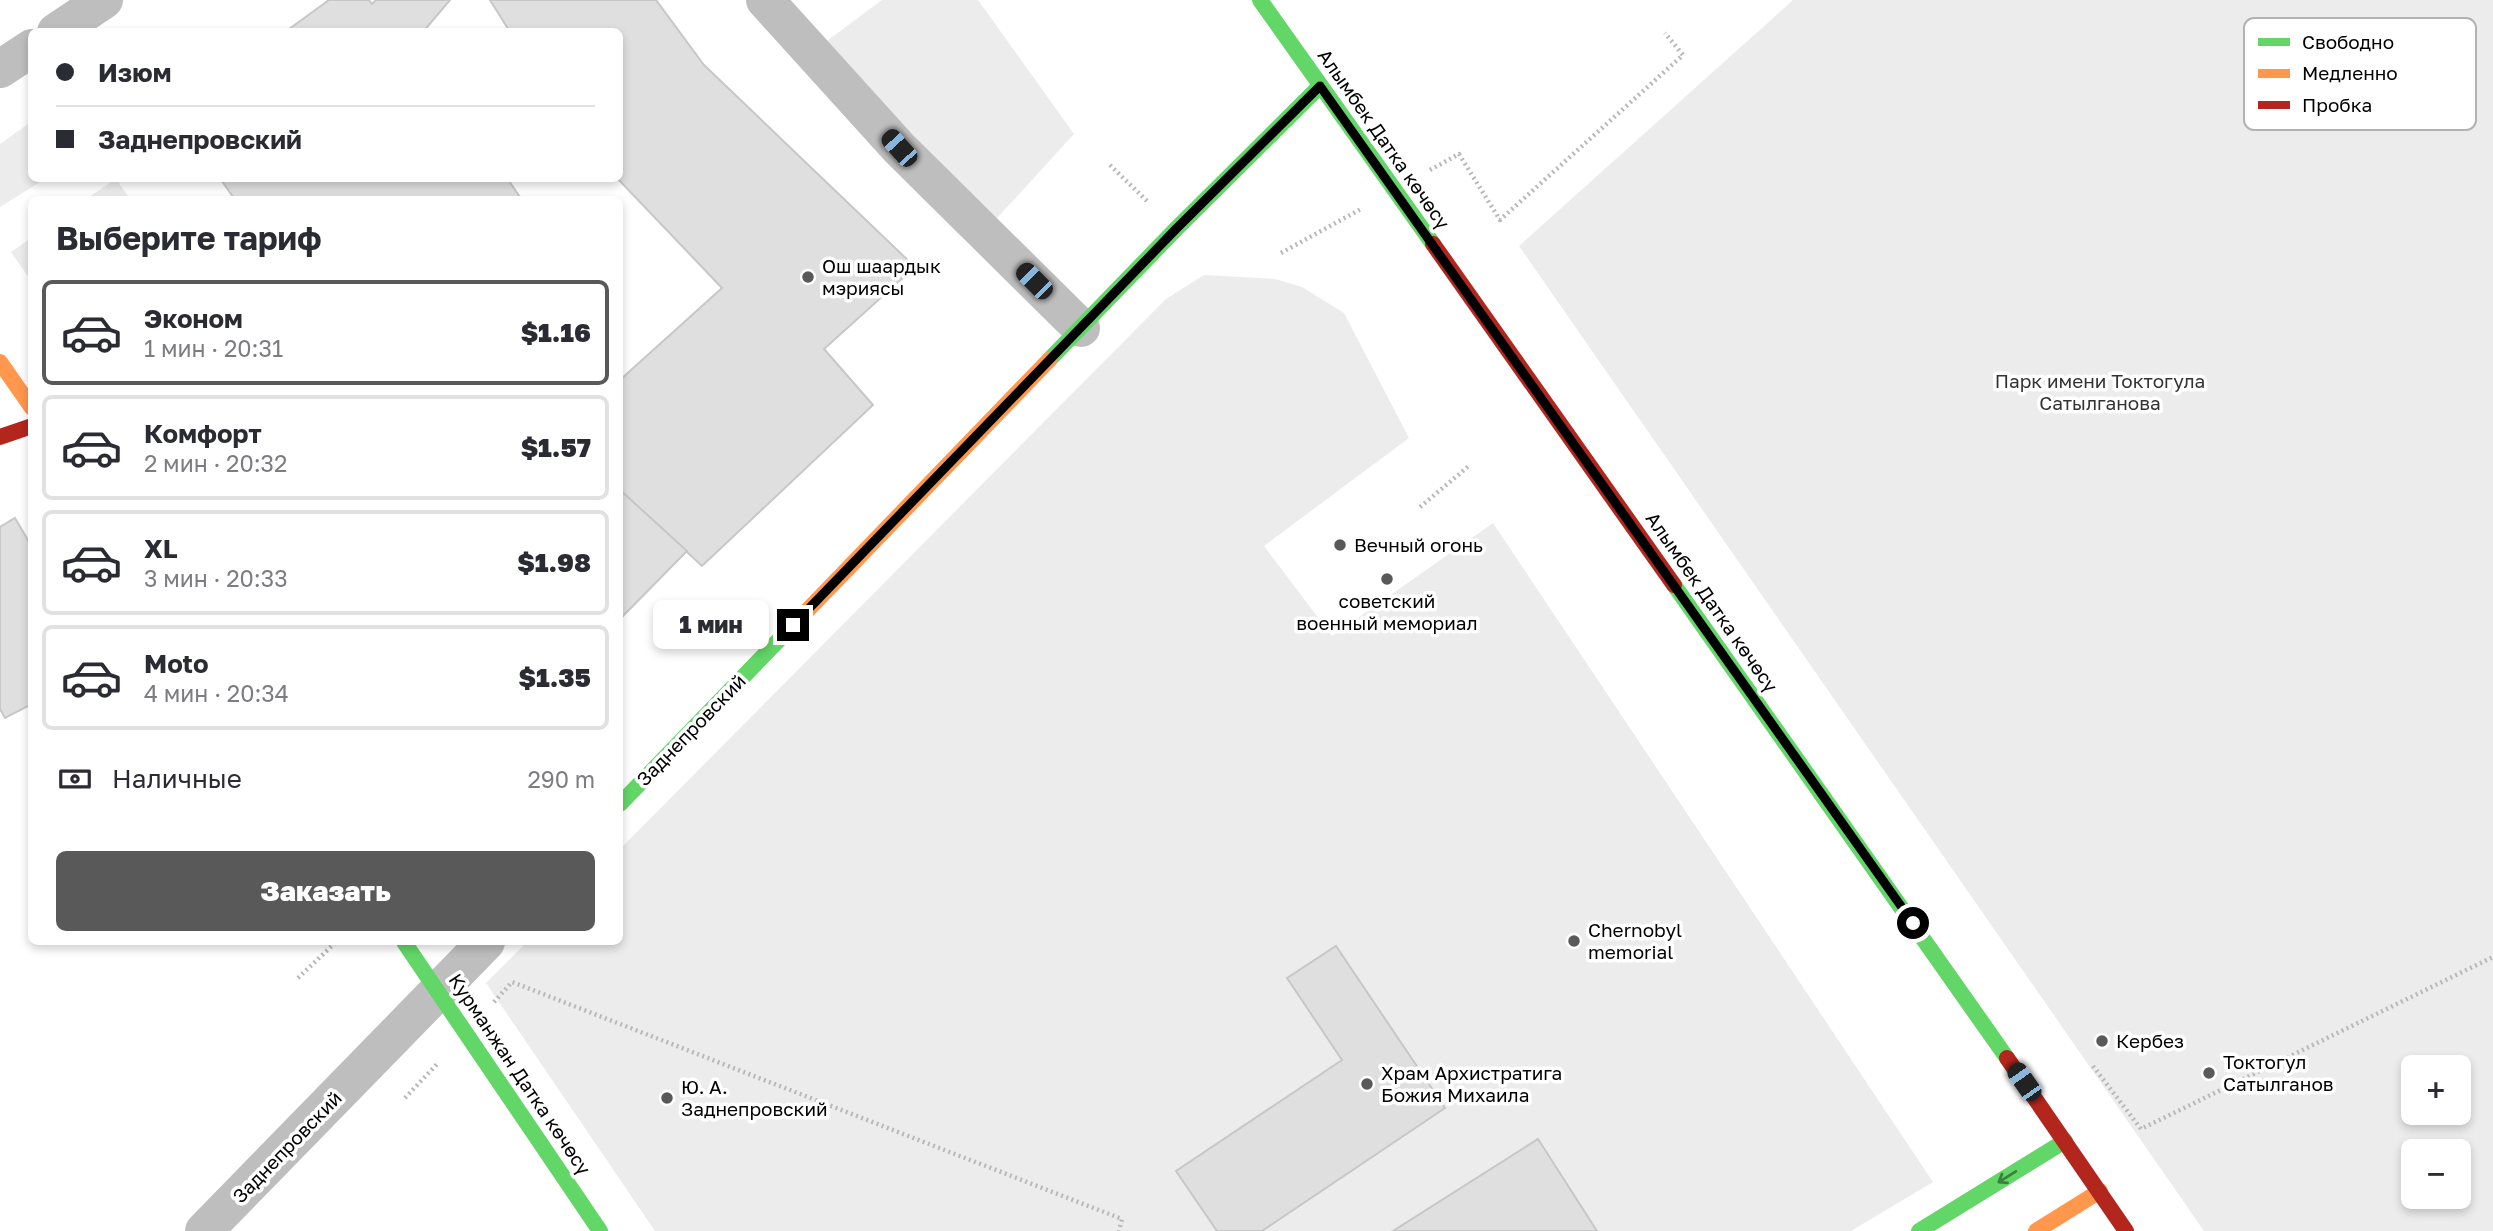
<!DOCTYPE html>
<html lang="ru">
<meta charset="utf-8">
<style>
body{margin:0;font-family:"Golos Text",sans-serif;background:#f7f7f7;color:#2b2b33;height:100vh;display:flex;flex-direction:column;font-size:26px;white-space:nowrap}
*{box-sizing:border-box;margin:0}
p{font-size:23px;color:#7c7c81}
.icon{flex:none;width:38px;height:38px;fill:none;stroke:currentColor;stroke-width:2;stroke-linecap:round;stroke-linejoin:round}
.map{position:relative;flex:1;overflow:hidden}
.sheet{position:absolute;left:28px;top:196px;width:595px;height:749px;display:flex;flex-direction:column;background:#fff;border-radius:10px;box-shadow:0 4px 10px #0003}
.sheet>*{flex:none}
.banner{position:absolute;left:28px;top:28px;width:595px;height:154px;border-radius:10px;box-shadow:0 4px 10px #0003;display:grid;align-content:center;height:154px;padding:0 28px;background:#fff}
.fabs{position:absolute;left:2401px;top:1055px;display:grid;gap:14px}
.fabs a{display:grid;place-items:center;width:70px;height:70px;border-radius:10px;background:#fff;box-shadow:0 4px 10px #0003;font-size:35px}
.end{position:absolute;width:32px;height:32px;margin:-16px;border:9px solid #000;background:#fff;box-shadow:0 0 0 4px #fff}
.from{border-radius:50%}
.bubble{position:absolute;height:49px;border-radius:10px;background:#fff;box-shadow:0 4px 10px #0003;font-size:23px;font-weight:800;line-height:49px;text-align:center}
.car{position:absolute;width:21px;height:42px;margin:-21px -10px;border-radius:9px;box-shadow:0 0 5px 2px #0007;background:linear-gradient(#222 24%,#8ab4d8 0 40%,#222 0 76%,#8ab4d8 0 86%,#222 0)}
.banner b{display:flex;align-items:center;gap:24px;height:66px;font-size:26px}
.banner b+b{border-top:2px solid #e1e1e2}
.banner i{width:18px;height:18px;background:#2b2b33}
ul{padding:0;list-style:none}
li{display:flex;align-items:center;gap:21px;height:105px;margin:0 14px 10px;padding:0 14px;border:4px solid #e1e1e2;border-radius:10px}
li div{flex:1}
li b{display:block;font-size:26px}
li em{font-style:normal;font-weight:800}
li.active{border-color:#595959}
li>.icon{width:63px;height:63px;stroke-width:1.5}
h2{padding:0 28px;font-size:32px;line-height:84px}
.pay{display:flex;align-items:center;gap:18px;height:77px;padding:0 28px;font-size:26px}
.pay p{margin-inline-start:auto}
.button{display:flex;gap:14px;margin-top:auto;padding:14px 28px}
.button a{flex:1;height:80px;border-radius:10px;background:#595959;color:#fff;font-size:28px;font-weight:800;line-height:80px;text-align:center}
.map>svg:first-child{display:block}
.green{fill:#ececec;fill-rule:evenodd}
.building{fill:#dfdfdf;stroke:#c7c7c7;stroke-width:2}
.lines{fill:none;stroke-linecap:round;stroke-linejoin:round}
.path{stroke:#b9b9b9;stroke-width:4.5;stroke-dasharray:2 3.5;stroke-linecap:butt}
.street{stroke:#bebebe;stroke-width:38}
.fast{stroke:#63d668;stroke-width:16}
.slow{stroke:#ff974d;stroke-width:16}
.jam{stroke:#b3261e;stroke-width:16}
.oneway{stroke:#3b803e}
.route{stroke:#000;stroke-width:9}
.poi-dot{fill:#595959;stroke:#fff;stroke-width:2.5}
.labels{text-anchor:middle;stroke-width:7;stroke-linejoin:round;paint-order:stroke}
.street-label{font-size:19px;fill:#000;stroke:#fff}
.poi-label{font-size:19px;fill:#000;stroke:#fff;text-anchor:start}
.park-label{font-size:19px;fill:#333;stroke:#fff}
.key{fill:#fff;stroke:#b2b2b2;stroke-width:2}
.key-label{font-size:19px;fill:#000}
</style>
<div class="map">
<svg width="2493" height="1231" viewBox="0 0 2493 1231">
<rect width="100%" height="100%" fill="#fff"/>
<g class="green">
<polygon points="882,0 978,0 1074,134 988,228 816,49"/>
<path d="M1793,0H2493V1231H2204L1519,246ZM2413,1068H2459V1113H2413ZM2413,1152H2459V1197H2413Z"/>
<polygon points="31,122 32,178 45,179 0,207 0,144"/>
<polygon points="116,179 130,199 86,199"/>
<polygon points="31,238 31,281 11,252"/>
<polygon points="1204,275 1275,279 1302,287 1344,313 1409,438 1264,546 1332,636 1493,523 1933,1182 1851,1231 655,1231 486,983 527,942 620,942 620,849 1166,299"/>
</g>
<g class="building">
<polygon points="329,0 369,0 372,4 376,0 450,0 423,32 285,32"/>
<polygon points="490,0 656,0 704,65 915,267 824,349 873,405 702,566 620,490 620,380 722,288 617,178 620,178 620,32 510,32"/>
<polygon points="220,178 507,178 522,200 235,200"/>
<polygon points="620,490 687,551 620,619"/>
<polygon points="15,518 32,547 32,704 5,718 0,709 0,527"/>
<polygon points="1336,946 1445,1108 1262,1231 1217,1231 1176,1171 1342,1060 1287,978"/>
<polygon points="1538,1139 1597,1231 1393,1231"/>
</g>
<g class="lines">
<g class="path">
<polyline points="1110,165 1147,201"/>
<polyline points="1430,170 1459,154 1500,220 1683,55 1665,33"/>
<polyline points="1281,253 1361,209"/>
<polyline points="1420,507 1470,465"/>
<polyline points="298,978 336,942"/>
<polyline points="494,1002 512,982 1122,1219 1119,1231"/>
<polyline points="2093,1066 2141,1129 2493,957"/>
<polyline points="405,1098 438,1063"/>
</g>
<g class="street">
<polyline points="765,0 899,148 1081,328"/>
<polyline points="56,32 104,0"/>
<polyline points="0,69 32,48"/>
<polyline points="204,1231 486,942"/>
</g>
<g class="fast">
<polyline points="1260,0 1433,244"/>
<polyline points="1049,360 1176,229 1320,86"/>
<polyline points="1674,585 2007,1058"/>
<polyline points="620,804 803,615"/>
<polyline points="404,942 600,1231"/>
<polyline points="1919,1231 2065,1141"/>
</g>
<g class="slow">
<polyline points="0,362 32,408"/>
<polyline points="803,615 1049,360"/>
<polyline points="2036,1231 2100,1191"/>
</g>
<g class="jam">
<polyline points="1433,244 1674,585"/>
<polyline points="0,437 32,426"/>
<polyline points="2007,1058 2126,1231"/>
</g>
</g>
<defs><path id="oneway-shaft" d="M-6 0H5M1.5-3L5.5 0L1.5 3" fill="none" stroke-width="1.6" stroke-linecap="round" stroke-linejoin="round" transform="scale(1.75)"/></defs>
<use class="oneway" href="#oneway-shaft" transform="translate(2007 1177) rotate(148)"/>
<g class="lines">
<polyline class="route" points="793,625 1176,229 1320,86 1913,923"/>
</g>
<g class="poi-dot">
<circle cx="808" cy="277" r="7"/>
<circle cx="1340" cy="545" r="7"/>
<circle cx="1387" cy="579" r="7"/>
<circle cx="1574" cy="941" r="7"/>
<circle cx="2102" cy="1041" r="7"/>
<circle cx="2209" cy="1073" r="7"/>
<circle cx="1367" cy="1084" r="7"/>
<circle cx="667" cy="1098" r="7"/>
</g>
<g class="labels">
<g class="street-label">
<text transform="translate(1384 139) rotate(55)" y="7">Алымбек Датка көчөсү</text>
<text transform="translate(1712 602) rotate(55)" y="7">Алымбек Датка көчөсү</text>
<text transform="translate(691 730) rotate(-46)" y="7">Заднепровский</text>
<text transform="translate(520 1074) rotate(56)" y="7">Курманжан Датка көчөсү</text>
<text transform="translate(287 1147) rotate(-46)" y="7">Заднепровский</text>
</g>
<g class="poi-label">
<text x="822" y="273">Ош шаардык<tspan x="822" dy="22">мэриясы</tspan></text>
<text x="1354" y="552">Вечный огонь</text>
<text x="1387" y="608" text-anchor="middle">советский<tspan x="1387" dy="22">военный мемориал</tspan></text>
<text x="1588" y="937">Chernobyl<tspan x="1588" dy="22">memorial</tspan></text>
<text x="2116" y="1048">Кербез</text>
<text x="2223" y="1069">Токтогул<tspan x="2223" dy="22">Сатылганов</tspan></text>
<text x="1381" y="1080">Храм Архистратига<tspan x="1381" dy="22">Божия Михаила</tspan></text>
<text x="681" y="1094">Ю. А.<tspan x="681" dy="22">Заднепровский</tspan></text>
</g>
<g class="park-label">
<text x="2100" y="388">Парк имени Токтогула<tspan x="2100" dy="22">Сатылганова</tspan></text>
</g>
</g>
<rect x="2244" y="18" width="232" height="112" rx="10" class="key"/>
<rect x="2258" y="38" width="32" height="8" fill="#63d668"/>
<rect x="2258" y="69" width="32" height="9" fill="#ff974d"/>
<rect x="2258" y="101" width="32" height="8" fill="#b3261e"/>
<g class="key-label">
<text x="2302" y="49">Свободно</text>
<text x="2302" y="80">Медленно</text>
<text x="2302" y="112">Пробка</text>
</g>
</svg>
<div class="fabs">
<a>+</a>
<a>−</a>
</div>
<i class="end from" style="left:1913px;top:923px"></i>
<i class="end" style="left:793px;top:625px"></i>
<div class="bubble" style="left:653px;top:600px;width:116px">1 мин</div>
<i class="car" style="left:899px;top:148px;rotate:318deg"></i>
<i class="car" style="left:1034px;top:281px;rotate:315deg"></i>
<i class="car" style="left:2024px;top:1082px;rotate:325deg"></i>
<div class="banner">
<b><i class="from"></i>Изюм</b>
<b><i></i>Заднепровский</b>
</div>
<section class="sheet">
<h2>Выберите тариф</h2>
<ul>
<li class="active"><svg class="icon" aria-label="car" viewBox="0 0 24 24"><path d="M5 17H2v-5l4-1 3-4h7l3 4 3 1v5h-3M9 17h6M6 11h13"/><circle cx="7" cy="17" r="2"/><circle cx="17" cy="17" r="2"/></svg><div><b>Эконом</b><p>1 мин · 20:31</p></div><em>$1.16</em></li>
<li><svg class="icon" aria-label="car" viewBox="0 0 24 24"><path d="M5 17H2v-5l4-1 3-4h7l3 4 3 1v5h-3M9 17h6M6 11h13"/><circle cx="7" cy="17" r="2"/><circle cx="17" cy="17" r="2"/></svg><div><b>Комфорт</b><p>2 мин · 20:32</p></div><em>$1.57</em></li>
<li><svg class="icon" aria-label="car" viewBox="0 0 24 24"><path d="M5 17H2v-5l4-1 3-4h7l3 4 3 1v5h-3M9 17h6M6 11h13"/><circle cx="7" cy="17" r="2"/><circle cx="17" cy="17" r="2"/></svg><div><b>XL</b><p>3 мин · 20:33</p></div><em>$1.98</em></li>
<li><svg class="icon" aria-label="car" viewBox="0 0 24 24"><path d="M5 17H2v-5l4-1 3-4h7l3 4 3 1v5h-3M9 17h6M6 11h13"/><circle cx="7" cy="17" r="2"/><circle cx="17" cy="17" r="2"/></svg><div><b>Moto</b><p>4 мин · 20:34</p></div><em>$1.35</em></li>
</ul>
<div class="pay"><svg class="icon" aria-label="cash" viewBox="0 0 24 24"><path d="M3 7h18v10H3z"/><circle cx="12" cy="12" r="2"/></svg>Наличные<p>290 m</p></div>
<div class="button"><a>Заказать</a></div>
</section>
</div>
